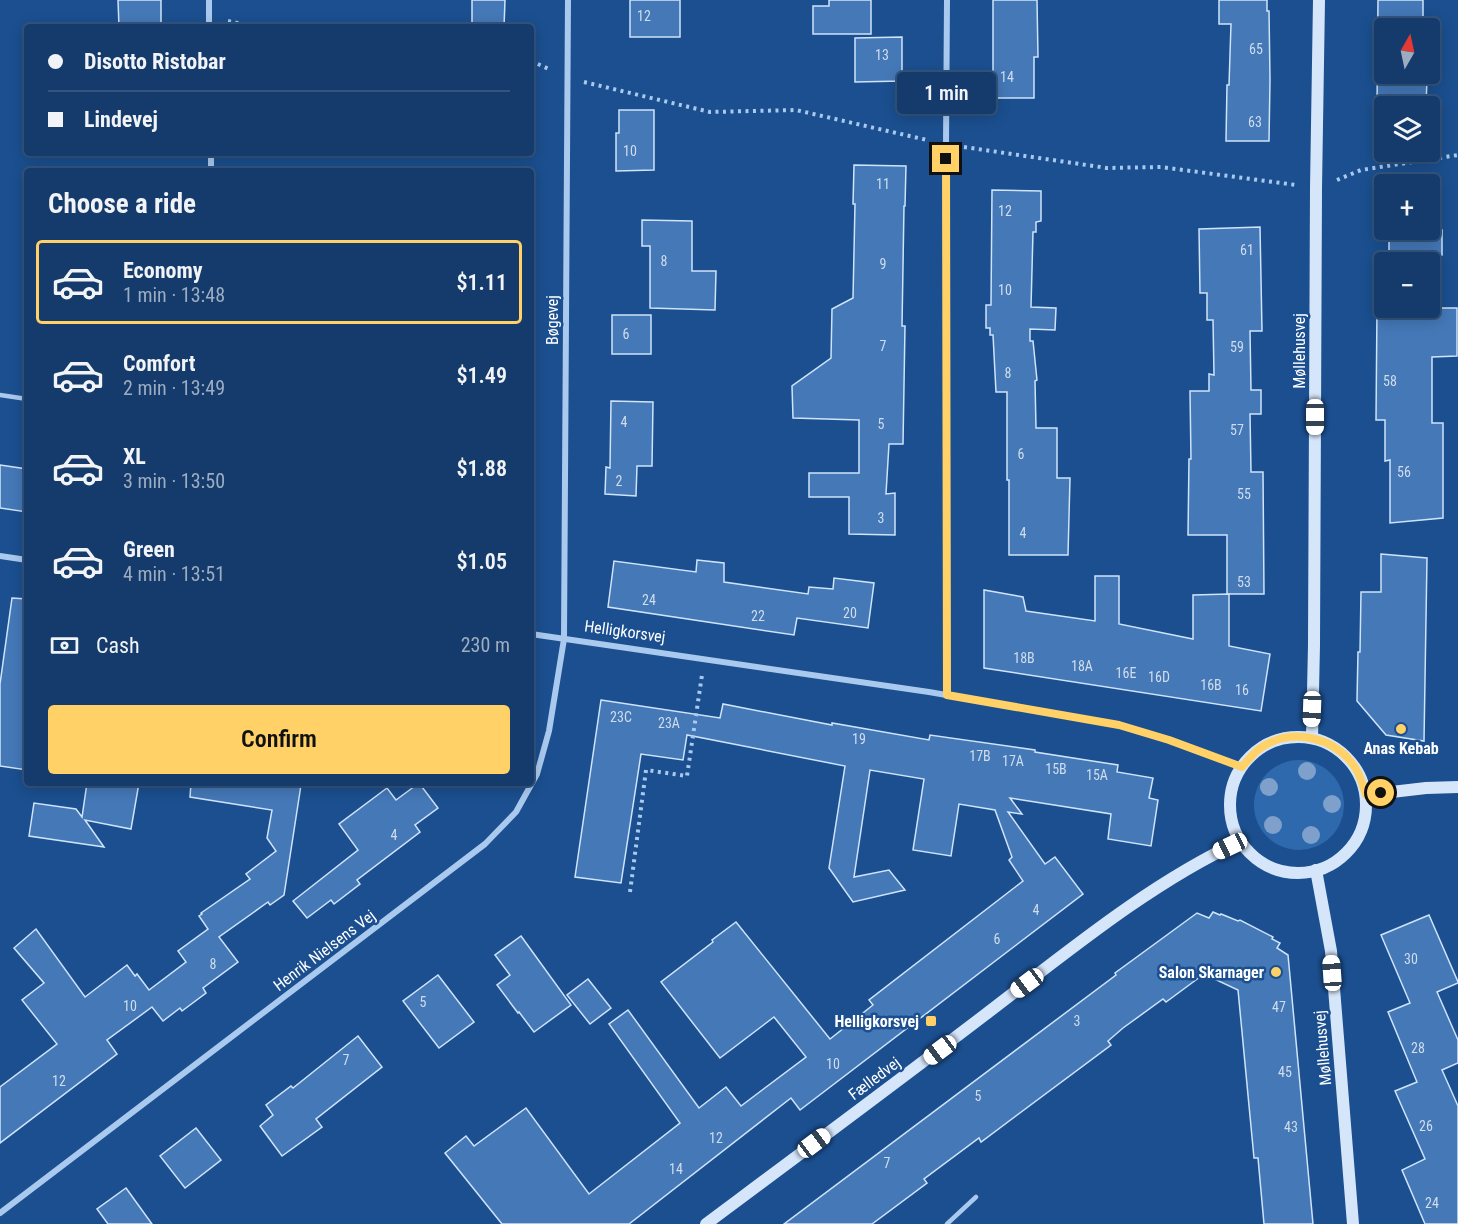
<!DOCTYPE html>
<meta charset="utf-8">
<style>
body{margin:0;font-family:"Roboto Condensed",sans-serif;background:#214673;color:#f1f3f6;height:100vh;display:flex;flex-direction:column;font-size:22px;white-space:nowrap}
*{box-sizing:border-box;margin:0}
p{font-size:20px;color:#9dadc1}
.icon{flex:none;width:33px;height:33px;fill:none;stroke:currentColor;stroke-width:2;stroke-linecap:round;stroke-linejoin:round}
.map{position:relative;flex:1;overflow:hidden}
.details{position:absolute;left:24px;top:168px;width:510px;height:618px;display:flex;flex-direction:column;background:#143b6b;border-radius:6px;box-shadow:0 3px 15px #0003,0 0 0 2px #33557e}
.details>*{flex:none}
.hud{position:absolute;left:24px;top:24px;width:510px;height:132px;border-radius:6px;box-shadow:0 3px 15px #0003,0 0 0 2px #33557e;display:grid;align-content:center;height:132px;padding:0 24px;background:#143b6b}
.needle{width:39px;rotate:9deg}
.fabs{position:absolute;left:1374px;top:18px;display:grid;gap:12px}
.fabs a{display:grid;place-items:center;width:66px;height:66px;border-radius:6px;background:#143b6b;box-shadow:0 3px 15px #0003,0 0 0 2px #33557e;font-size:30px}
.end{position:absolute;width:27px;height:27px;margin:-14px;border:8px solid #ffd166;background:#111;box-shadow:0 0 0 3px #111}
.from{border-radius:50%}
.bubble{position:absolute;height:42px;border-radius:6px;background:#143b6b;box-shadow:0 3px 15px #0003,0 0 0 2px #33557e;font-size:20px;font-weight:600;line-height:42px;text-align:center}
.car{position:absolute;width:18px;height:36px;margin:-18px -9px;border-radius:8px;box-shadow:0 0 4px 2px #0007;background:linear-gradient(#fff 24%,#345 0 40%,#fff 0 76%,#345 0 86%,#fff 0)}
.hud b{display:flex;align-items:center;gap:21px;height:57px;font-size:22px}
.hud b+b{border-top:2px solid #33557e}
.hud i{width:15px;height:15px;background:#f1f3f6}
ul{padding:0;list-style:none}
li{display:flex;align-items:center;gap:18px;height:84px;margin:0 12px 9px;padding:0 12px;border:3px solid transparent;border-radius:6px}
li div{flex:1}
li b{display:block;font-size:22px}
li em{font-style:normal;font-weight:600}
li.active{border-color:#ffd166}
li>.icon{width:54px;height:54px;stroke-width:1.5}
h2{padding:0 24px;font-size:27px;line-height:72px}
.pay{display:flex;align-items:center;gap:15px;height:66px;padding:0 24px;font-size:22px}
.pay p{margin-inline-start:auto}
.action{display:flex;gap:12px;margin-top:auto;padding:12px 24px}
.action a{flex:1;height:69px;border-radius:6px;background:#ffd166;color:#111;font-size:24px;font-weight:600;line-height:69px;text-align:center}
.map>svg:first-child{display:block}
.green{fill:#2e69ad}
.building{fill:#4478b7;stroke:#cfe3fa;stroke-width:1.5}
.lines{fill:none;stroke-linecap:round;stroke-linejoin:round}
.path{stroke:#a9c9ee;stroke-width:4;stroke-dasharray:3 4.5;stroke-linecap:butt}
.lane{stroke:#a9c9ee;stroke-width:4.5}
.street{stroke:#a9c9ee;stroke-width:6}
.secondary{stroke:#d6e6fa;stroke-width:12}
.tree{fill:#7ea0ca}
.route{stroke:#ffd166;stroke-width:8}
.poi-dot{fill:#ffd166;stroke:#1b4f8f;stroke-width:2}
.labels{text-anchor:middle;stroke-width:5;stroke-linejoin:round;paint-order:stroke}
.number-label{font-size:14px;fill:#d0dded}
.street-label{font-size:16px;fill:#fff;stroke:#1b4f8f}
.poi-label{font-size:16px;font-weight:bold;fill:#fff;stroke:#1b4f8f;text-anchor:end}
</style>
<div class="map">
<svg width="1458" height="1224" viewBox="0 0 1458 1224">
<rect width="100%" height="100%" fill="#1b4f8f"/>
<circle class="green" cx="1299" cy="805" r="45"/>
<g class="building">
<polygon points="118,0 161,0 161,27 119,27"/>
<polygon points="472,0 505,0 504,27 472,27"/>
<rect x="630" y="0" width="50" height="37"/>
<polygon points="829,0 871,0 871,34 813,34 813,6 829,6"/>
<polygon points="993,0 1037,0 1038,57 1034,57 1034,98 993,98"/>
<polygon points="1219,0 1267,0 1267,11 1269,11 1270,79 1269,141 1226,141 1227,85 1229,85 1231,24 1219,24"/>
<polygon points="1378,0 1423,0 1423,28 1384,28 1384,74 1430,74 1430,32 1437,32 1436,79 1427,79 1426,106 1377,106"/>
<polygon points="902,37 902,81 855,82 855,38"/>
<polygon points="619,110 654,110 654,170 616,171 616,133 619,133"/>
<polygon points="854,165 906,166 905,206 904,206 902,326 905,326 903,444 889,444 886,494 895,493 895,535 849,534 849,497 809,497 809,473 859,473 859,420 793,418 792,386 831,358 832,309 853,298 855,204 853,204"/>
<polygon points="992,190 1041,191 1041,221 1036,222 1036,232 1033,232 1031,307 1056,308 1055,330 1030,329 1030,341 1033,341 1037,380 1035,381 1036,428 1057,428 1057,478 1070,478 1068,555 1009,555 1009,480 1007,480 1007,392 996,392 993,335 990,335 990,328 986,328 986,305 991,305"/>
<polygon points="642,220 692,221 692,271 716,271 715,310 650,308 650,246 642,246"/>
<polygon points="1260,227 1262,331 1250,331 1251,390 1261,390 1261,414 1250,414 1251,472 1263,472 1264,594 1227,594 1227,535 1188,535 1189,459 1191,459 1190,391 1209,391 1209,374 1214,375 1213,320 1207,320 1207,293 1200,293 1199,229"/>
<polygon points="1389,230 1442,230 1442,255 1389,254"/>
<polygon points="1377,308 1457,308 1457,356 1432,357 1432,423 1443,423 1443,518 1390,523 1390,460 1385,461 1385,420 1376,420"/>
<rect x="612" y="315" width="39" height="39"/>
<polygon points="611,401 653,402 652,466 637,466 636,496 605,494 606,467 610,468"/>
<polygon points="0,465 27,469 27,512 0,508"/>
<polygon points="1381,554 1427,558 1424,741 1386,735 1357,701 1358,652 1360,652 1361,592 1381,592"/>
<polygon points="697,560 724,563 724,582 808,594 809,587 833,589 834,578 874,583 868,628 797,618 794,635 608,607 614,561 696,572"/>
<polygon points="1095,576 1119,576 1119,624 1193,639 1193,595 1229,594 1229,646 1270,654 1261,711 984,668 984,590 1023,597 1026,611 1095,621"/>
<polygon points="12,598 27,599 27,770 0,766 0,684"/>
<polygon points="601,700 720,718 723,704 832,725 832,723 929,740 930,735 1035,750 1035,752 1118,765 1117,772 1153,778 1149,798 1158,800 1151,846 1108,839 1111,814 1010,798 1022,814 1008,812 1045,864 1055,857 1083,894 800,1110 791,1098 629,1224 502,1224 445,1153 466,1136 474,1146 526,1108 589,1194 680,1123 609,1024 628,1010 699,1108 726,1087 741,1106 806,1057 774,1017 720,1058 661,982 713,942 712,940 736,922 830,1039 873,1005 869,1000 1023,881 1009,860 1012,857 995,810 959,804 951,856 913,850 924,779 870,770 854,877 889,870 905,890 853,902 829,868 845,766 687,735 683,760 641,754 621,883 575,877"/>
<polygon points="87,783 139,783 131,829 85,820 104,847 29,836 34,803 76,809 82,817"/>
<polygon points="191,783 288,783 301,785 284,895 270,905 268,902 219,937 238,962 203,988 206,993 182,1011 180,1008 163,1021 152,1007 107,1040 117,1054 0,1143 0,1087 57,1044 22,1000 44,983 14,948 36,929 85,997 127,965 135,976 137,974 149,990 186,962 178,951 208,929 199,916 202,914 201,913 250,879 246,874 276,851 267,838 272,810 190,797"/>
<polygon points="419,783 438,808 415,825 420,832 357,880 360,884 334,904 331,900 307,918 293,901 358,850 339,824 387,788 396,800"/>
<polygon points="1213,912 1220,915 1221,914 1238,921 1240,920 1273,937 1272,939 1280,943 1277,948 1288,955 1313,1224 1264,1224 1258,1158 1254,1158 1238,990 1204,974 1166,1002 1163,999 1123,1028 1108,1041 1111,1045 981,1142 979,1138 924,1179 927,1183 872,1224 784,1224 1116,975 1115,973 1197,913 1209,918"/>
<polygon points="1429,915 1458,982 1458,983 1437,992 1458,1040 1458,1063 1442,1070 1458,1106 1458,1224 1425,1224 1402,1170 1425,1159 1395,1091 1417,1082 1388,1012 1410,1003 1381,935"/>
<polygon points="521,936 571,1005 534,1032 519,1012 518,1013 497,985 510,975 495,955"/>
<polygon points="438,975 474,1022 439,1048 403,1001"/>
<polygon points="588,979 611,1008 590,1024 567,995"/>
<polygon points="358,1036 382,1067 316,1119 322,1127 282,1156 260,1126 273,1115 266,1105 291,1086 293,1088"/>
<polygon points="196,1128 221,1160 185,1188 160,1156"/>
<polygon points="126,1188 152,1224 108,1224 97,1209"/>
</g>
<g class="lines">
<g class="path">
<polyline points="228,21 257,27"/>
<polyline points="531,61 549,69"/>
<polyline points="584,82 710,112 796,110 927,140"/>
<polyline points="964,147 1107,168 1161,167 1296,185"/>
<polyline points="1337,180 1361,170 1458,155"/>
<polyline points="630,892 646,770 687,776 702,675"/>
</g>
<g class="lane">
<polyline points="0,395 27,399"/>
<polyline points="947,1224 976,1197"/>
</g>
<g class="street">
<polyline points="209,27 209,0"/>
<polyline points="211,153 211,171"/>
<polyline points="0,556 27,560"/>
<polyline points="531,634 929,692 1119,725 1169,740 1242,767"/>
<polyline points="947,695 946,144 947,0"/>
<polyline points="0,1213 485,844 516,812 537,774 549,731 564,639 568,0"/>
</g>
<g class="secondary">
<circle cx="1298" cy="805" r="68"/>
<polyline points="1312,738 1314,645 1316,188 1319,0"/>
<polyline points="1366,795 1426,788 1458,787"/>
<polyline points="1316,870 1331,951 1353,1224"/>
<path d="M706,1224C800,1154 893,1085 986,1014C1066,953 1150,883 1241,841"/>
</g>
</g>
<g class="tree">
<circle cx="1307" cy="771" r="9"/>
<circle cx="1269" cy="787" r="9"/>
<circle cx="1332" cy="804" r="9"/>
<circle cx="1273" cy="825" r="9"/>
<circle cx="1311" cy="835" r="9"/>
</g>
<g class="lines">
<path class="route" d="M946,159L947,695L1119,725L1169,740L1242,767C1248,760 1254,752 1262,747C1293,727 1336,737 1356,769C1361,777 1363,786 1366,795L1381,793"/>
</g>
<g class="poi-dot">
<circle cx="1401" cy="729" r="6"/>
<circle cx="1276" cy="972" r="6"/>
<rect x="925" y="1015" width="12" height="12" rx="3"/>
</g>
<g class="labels">
<g class="number-label">
<text x="644" y="21">12</text>
<text x="1256" y="54">65</text>
<text x="882" y="60">13</text>
<text x="1007" y="82">14</text>
<text x="1255" y="127">63</text>
<text x="630" y="156">10</text>
<text x="883" y="189">11</text>
<text x="1005" y="216">12</text>
<text x="1247" y="255">61</text>
<text x="664" y="266">8</text>
<text x="883" y="269">9</text>
<text x="1005" y="295">10</text>
<text x="626" y="339">6</text>
<text x="883" y="351">7</text>
<text x="1237" y="352">59</text>
<text x="1008" y="378">8</text>
<text x="1390" y="386">58</text>
<text x="624" y="427">4</text>
<text x="881" y="429">5</text>
<text x="1237" y="435">57</text>
<text x="1021" y="459">6</text>
<text x="1404" y="477">56</text>
<text x="619" y="486">2</text>
<text x="1244" y="499">55</text>
<text x="881" y="523">3</text>
<text x="1023" y="538">4</text>
<text x="1244" y="587">53</text>
<text x="649" y="605">24</text>
<text x="850" y="618">20</text>
<text x="758" y="621">22</text>
<text x="1024" y="663">18B</text>
<text x="1082" y="671">18A</text>
<text x="1126" y="678">16E</text>
<text x="1159" y="682">16D</text>
<text x="1211" y="690">16B</text>
<text x="1242" y="695">16</text>
<text x="621" y="722">23C</text>
<text x="669" y="728">23A</text>
<text x="859" y="744">19</text>
<text x="980" y="761">17B</text>
<text x="1013" y="766">17A</text>
<text x="1056" y="774">15B</text>
<text x="1097" y="780">15A</text>
<text x="394" y="840">4</text>
<text x="1036" y="915">4</text>
<text x="997" y="944">6</text>
<text x="1411" y="964">30</text>
<text x="213" y="969">8</text>
<text x="423" y="1007">5</text>
<text x="130" y="1011">10</text>
<text x="1279" y="1012">47</text>
<text x="1077" y="1026">3</text>
<text x="1418" y="1053">28</text>
<text x="346" y="1065">7</text>
<text x="833" y="1069">10</text>
<text x="1285" y="1077">45</text>
<text x="59" y="1086">12</text>
<text x="978" y="1101">5</text>
<text x="1426" y="1131">26</text>
<text x="1291" y="1132">43</text>
<text x="716" y="1143">12</text>
<text x="887" y="1168">7</text>
<text x="676" y="1174">14</text>
<text x="1432" y="1208">24</text>
</g>
<g class="street-label">
<text transform="translate(552 320) rotate(-90)" y="6">Bøgevej</text>
<text transform="translate(1299 351) rotate(-90)" y="6">Møllehusvej</text>
<text transform="translate(625 631) rotate(8)" y="6">Helligkorsvej</text>
<text transform="translate(324 950) rotate(-37)" y="6">Henrik Nielsens Vej</text>
<text transform="translate(1322 1048) rotate(-95)" y="6">Møllehusvej</text>
<text transform="translate(874 1078) rotate(-37)" y="6">Fælledvej</text>
</g>
<g class="poi-label">
<text x="1401" y="754" text-anchor="middle">Anas Kebab</text>
<text x="1264" y="978">Salon Skarnager</text>
<text x="919" y="1027">Helligkorsvej</text>
</g>
</g>
</svg>
<div class="fabs">
<a><svg class="needle" viewBox="-14 -14 28 28"><path d="M0-13l5 13h-10z" fill="#e53935"/><path d="M0 13l5-13h-10z" fill="#9dadc1"/></svg></a>
<a><svg class="icon" aria-label="layers" viewBox="0 0 24 24"><path d="M12 4l9 5-9 5-9-5zM3 14l9 5 9-5"/></svg></a>
<a>+</a>
<a>−</a>
</div>
<i class="end from" style="left:1381px;top:793px"></i>
<i class="end" style="left:946px;top:159px"></i>
<div class="bubble" style="left:897px;top:72px;width:99px">1 min</div>
<i class="car" style="left:1315px;top:417px;rotate:180deg"></i>
<i class="car" style="left:1312px;top:709px;rotate:182deg"></i>
<i class="car" style="left:1230px;top:846px;rotate:245deg"></i>
<i class="car" style="left:1332px;top:973px;rotate:356deg"></i>
<i class="car" style="left:1027px;top:983px;rotate:233deg"></i>
<i class="car" style="left:940px;top:1050px;rotate:233deg"></i>
<i class="car" style="left:814px;top:1143px;rotate:53deg"></i>
<div class="hud">
<b><i class="from"></i>Disotto Ristobar</b>
<b><i></i>Lindevej</b>
</div>
<section class="details">
<h2>Choose a ride</h2>
<ul>
<li class="active"><svg class="icon" aria-label="car" viewBox="0 0 24 24"><path d="M5 17H2v-5l4-1 3-4h7l3 4 3 1v5h-3M9 17h6M6 11h13"/><circle cx="7" cy="17" r="2"/><circle cx="17" cy="17" r="2"/></svg><div><b>Economy</b><p>1 min · 13:48</p></div><em>$1.11</em></li>
<li><svg class="icon" aria-label="car" viewBox="0 0 24 24"><path d="M5 17H2v-5l4-1 3-4h7l3 4 3 1v5h-3M9 17h6M6 11h13"/><circle cx="7" cy="17" r="2"/><circle cx="17" cy="17" r="2"/></svg><div><b>Comfort</b><p>2 min · 13:49</p></div><em>$1.49</em></li>
<li><svg class="icon" aria-label="car" viewBox="0 0 24 24"><path d="M5 17H2v-5l4-1 3-4h7l3 4 3 1v5h-3M9 17h6M6 11h13"/><circle cx="7" cy="17" r="2"/><circle cx="17" cy="17" r="2"/></svg><div><b>XL</b><p>3 min · 13:50</p></div><em>$1.88</em></li>
<li><svg class="icon" aria-label="car" viewBox="0 0 24 24"><path d="M5 17H2v-5l4-1 3-4h7l3 4 3 1v5h-3M9 17h6M6 11h13"/><circle cx="7" cy="17" r="2"/><circle cx="17" cy="17" r="2"/></svg><div><b>Green</b><p>4 min · 13:51</p></div><em>$1.05</em></li>
</ul>
<div class="pay"><svg class="icon" aria-label="cash" viewBox="0 0 24 24"><path d="M3 7h18v10H3z"/><circle cx="12" cy="12" r="2"/></svg>Cash<p>230 m</p></div>
<div class="action"><a>Confirm</a></div>
</section>
</div>
